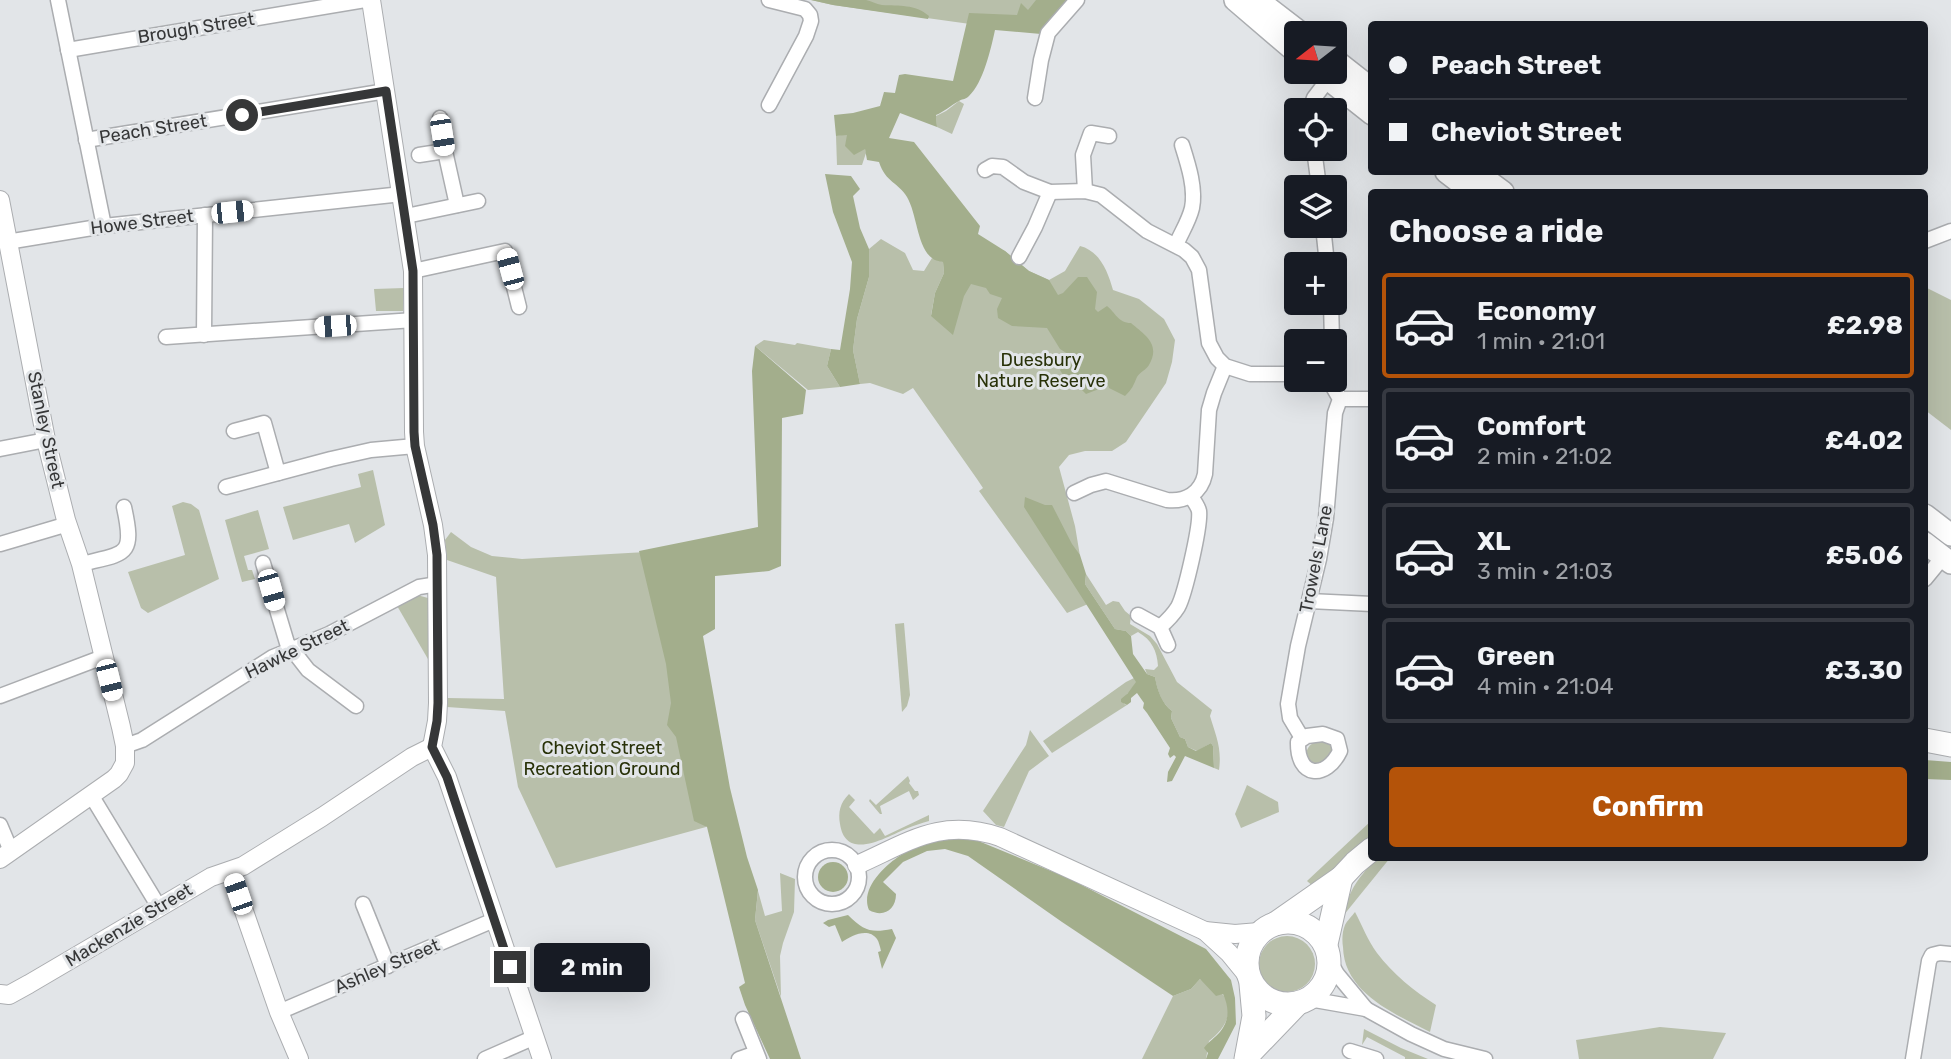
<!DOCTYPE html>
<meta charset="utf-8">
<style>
body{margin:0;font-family:Rubik,sans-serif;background:#242831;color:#f1f3f6;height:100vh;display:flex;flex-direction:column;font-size:26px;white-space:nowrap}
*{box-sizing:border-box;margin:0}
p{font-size:23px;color:#9ea1a6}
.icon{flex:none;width:38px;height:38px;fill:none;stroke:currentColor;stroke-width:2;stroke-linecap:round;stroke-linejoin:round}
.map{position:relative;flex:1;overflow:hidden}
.sheet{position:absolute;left:1368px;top:189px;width:560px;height:672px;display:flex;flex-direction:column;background:#171b24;border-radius:7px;box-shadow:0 7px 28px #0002}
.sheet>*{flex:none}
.guide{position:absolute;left:1368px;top:21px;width:560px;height:154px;border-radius:7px;box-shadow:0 7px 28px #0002;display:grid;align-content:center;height:154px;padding:0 21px;background:#171b24}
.needle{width:46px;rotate:253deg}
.buttons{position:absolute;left:1284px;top:21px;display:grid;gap:14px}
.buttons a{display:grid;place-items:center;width:63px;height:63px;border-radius:7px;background:#171b24;box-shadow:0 7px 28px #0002;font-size:35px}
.end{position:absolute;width:32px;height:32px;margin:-16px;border:9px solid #363738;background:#fff;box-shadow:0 0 0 4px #fff}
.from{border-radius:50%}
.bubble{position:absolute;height:49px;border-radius:7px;background:#171b24;box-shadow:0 7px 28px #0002;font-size:23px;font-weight:700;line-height:49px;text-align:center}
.car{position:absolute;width:21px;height:42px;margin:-21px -10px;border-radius:9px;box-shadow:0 0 5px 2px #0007;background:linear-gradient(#fff 24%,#345 0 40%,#fff 0 76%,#345 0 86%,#fff 0)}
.guide b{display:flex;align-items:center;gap:24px;height:66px;font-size:26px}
.guide b+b{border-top:2px solid #363941}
.guide i{width:18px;height:18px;background:#f1f3f6}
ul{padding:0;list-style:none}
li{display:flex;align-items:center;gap:21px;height:105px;margin:0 14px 10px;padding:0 7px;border:4px solid #363941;border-radius:7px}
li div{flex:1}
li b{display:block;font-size:26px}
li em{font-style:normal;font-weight:700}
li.on{border-color:#b45309}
li>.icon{width:63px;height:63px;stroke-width:1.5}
h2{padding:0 21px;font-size:32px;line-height:84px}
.cta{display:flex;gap:14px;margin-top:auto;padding:14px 21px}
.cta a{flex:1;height:80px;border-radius:7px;background:#b45309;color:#fff;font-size:28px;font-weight:700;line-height:80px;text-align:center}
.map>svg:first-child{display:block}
.green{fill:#b8bfaa}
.forest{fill:#a3ae8c}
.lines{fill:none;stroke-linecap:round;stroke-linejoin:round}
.minor-casing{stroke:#abadb0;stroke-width:17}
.tertiary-casing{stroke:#abadb0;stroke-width:20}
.primary-casing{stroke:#abadb0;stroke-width:24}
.trunk-casing{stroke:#abadb0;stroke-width:25}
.minor{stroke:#fff;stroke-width:14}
.tertiary{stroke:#fff;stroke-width:18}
.primary{stroke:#fff;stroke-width:21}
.trunk{stroke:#fff;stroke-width:23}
.route{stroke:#363738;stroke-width:9}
.labels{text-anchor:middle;stroke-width:6;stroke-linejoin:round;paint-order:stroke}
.street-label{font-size:18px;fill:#363738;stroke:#e2e5e8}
.park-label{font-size:18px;fill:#283108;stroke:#e2e5e8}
</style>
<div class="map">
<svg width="1951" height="1059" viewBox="0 0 1951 1059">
<rect width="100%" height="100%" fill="#e2e5e8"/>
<g class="green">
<polygon points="811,0 1069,0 999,28 833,5"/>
<polygon points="959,101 964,104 952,134 937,127 936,116 946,111"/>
<polygon points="847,134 865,148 866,153 862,165 837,165 836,136"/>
<path d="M881,239L905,253L913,270L924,271L932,258L943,262L944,273L935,293L931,315L948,329L973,239L1005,251L1029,271L1049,280L1065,271L1080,246C1100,251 1108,272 1113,290L1139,299L1164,319L1175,340L1172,362L1166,383L1126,442L1112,451H1085L1069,455L1059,467L1075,526L1080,556L1064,566L1088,604L1067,613L979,491L983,488L977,479L913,388L903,394L870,383L860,384L853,350L857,319L869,277V249Z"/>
<polygon points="1925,287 1951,300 1951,430 1925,410"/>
<polygon points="404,288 403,311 376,311 374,289"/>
<polygon points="764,340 795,345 797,343 831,349 827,366 840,387 808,390 755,346"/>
<polygon points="373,470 385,525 355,543 349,524 293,540 283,507 361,487 358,474"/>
<polygon points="183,502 191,504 199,510 219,579 148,613 141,608 128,572 185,555 172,506"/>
<polygon points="258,510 269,549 244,556 248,570 252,570 255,579 242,582 225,520"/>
<polygon points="451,532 471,547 492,556 522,559 646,552 706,827 556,868 518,787 505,711 447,707 447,698 504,699 496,577 447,560 445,540"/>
<path d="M1086,574L1106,605L1113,601L1119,602L1125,611L1131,616L1130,624L1150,636L1157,644L1177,682L1212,710L1210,716C1216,736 1222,748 1219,770L1214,768L1213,746L1211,743L1197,751L1188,747L1185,739L1180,737L1171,718L1172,711C1162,704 1157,690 1155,677L1147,674L1145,669L1154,670L1158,666C1157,651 1152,640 1138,632L1131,636L1126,631L1115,629L1085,584Z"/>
<polygon points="417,595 428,598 431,604 432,666 396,604"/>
<polygon points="904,623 910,695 907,706 902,712 895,624"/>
<polygon points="1134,678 1137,682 1127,694 1124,704 1127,705 1052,753 1043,741 1126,682"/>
<polygon points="1030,730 1049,756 1029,771 1004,827 996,825 983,811 1026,745"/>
<path d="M1318,741H1331L1334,747C1332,756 1325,763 1315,764C1302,757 1305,745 1318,741Z"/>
<polygon points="908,776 910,781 909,783 915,791 918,791 919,795 913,800 909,791 880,806 882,814 880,814 869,801 870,799 876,805"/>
<polygon points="1247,785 1278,802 1279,812 1241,828 1235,814"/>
<path d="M849,794L855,800L849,807L874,834L880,828L885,836L929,815V821C922,823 915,825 908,828C888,836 846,863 840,824C838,812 840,803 849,794Z"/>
<polygon points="1372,820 1372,836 1315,888 1307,881"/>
<path d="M1377,858H1390L1343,916C1349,889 1359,877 1377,858Z"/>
<polygon points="780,873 795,879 794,912 783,943 780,956 781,997 755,920 758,891 765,916 782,911"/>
<path d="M1355,912C1362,925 1368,941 1377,953C1393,974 1414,991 1436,1005L1430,1032C1395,1014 1344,993 1343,947C1342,941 1342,932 1345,925C1347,921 1352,916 1355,912Z"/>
<circle cx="1287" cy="964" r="28"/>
<path d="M1200,979C1208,984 1219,989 1224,996C1236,1014 1222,1031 1209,1041L1206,1059H1142L1173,996L1191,989Z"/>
<polygon points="1660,1027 1726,1033 1713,1059 1579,1059 1576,1040"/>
<polygon points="1364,1029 1401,1048 1428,1059 1405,1059 1405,1057 1367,1037 1362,1045"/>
</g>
<g class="forest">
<path d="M811,0C828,0 850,0 866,0C871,1 876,4 882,5C899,6 915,4 929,16L928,19L833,5Z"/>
<path d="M1036,0H1069L1041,34L995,30C991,49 983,83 969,96C965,100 964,98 959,101C951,105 944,112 936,115L937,127L900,113L889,138L914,142L980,226L978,234L1005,251L1029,271L1049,280L1058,295L1063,293L1078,277H1087L1097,292L1095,309L1098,312L1107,306C1115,312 1118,323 1131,323C1145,335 1161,344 1149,365C1146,370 1140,372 1137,377C1133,386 1133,388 1125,396L1109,388L1107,382L1099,389L1086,394L1076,384L1066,380L1060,370L1067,361L1068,354L1060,349L1047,328L1012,326L998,318L997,309L1002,298L990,294L986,288L971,284L964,296L953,335L931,316L935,293L944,273L943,262C939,261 935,261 932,258C917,247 917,214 907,197C898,182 886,183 879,162L867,160L865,149L854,155L845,146L847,135L836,136L834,115L853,113L880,106L884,92L895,93L899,75L905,74L953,81L969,13L1017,15L1021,3L1028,10Z"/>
<polygon points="825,174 851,176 860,189 853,196 860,228 869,249 869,277 857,319 853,350 860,384 840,387 827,366 831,349 840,350 850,289 852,262 833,212"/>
<polygon points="755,346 806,390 803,414 782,418 781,566 769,571 715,576 715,629 703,636 730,788 747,857 758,890 755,920 801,1059 770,1059 745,1005 739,987 745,983 707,827 694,821 676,737 667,725 671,703 666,664 639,551 758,527 752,371"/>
<path d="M1025,497L1045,505H1052L1072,544L1080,555L1086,574L1085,584L1115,629L1126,631L1131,636L1133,654L1147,674L1155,677C1157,689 1162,704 1172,711L1171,718L1180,737L1185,739L1188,747L1196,751L1211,743L1213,746L1214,768L1185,756L1172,781L1167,782L1168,772L1176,757L1174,755L1170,758L1168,754L1170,748L1147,713L1143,708L1144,703L1137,693L1131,698V702L1127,705L1121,702V699L1127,694L1136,682L1024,507Z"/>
<polygon points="1925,760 1951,762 1951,780 1925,779"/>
<path d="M943,838L976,840L1068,878L1206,949L1231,980L1235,998L1236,1024L1218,1059H1206L1208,1053L1204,1048C1209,1041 1215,1038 1220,1032C1230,1020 1229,1007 1223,994L1216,996L1200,979L1191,989L1173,996L1062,922L968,856L945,849L927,851L903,862L883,882L896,894C896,910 883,918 869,910C860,889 884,866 901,855C914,847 929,843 943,838Z"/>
<circle cx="833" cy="877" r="15"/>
<path d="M848,915C864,931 871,933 892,929L896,938L882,969L878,952L881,951C880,947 879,942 877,939C868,927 851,936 842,942L835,925L829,927L823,923L828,920Z"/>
</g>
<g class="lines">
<defs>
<g id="minor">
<polyline points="58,0 104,226"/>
<polyline points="769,0 805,9 810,15 811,21 806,36 769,105"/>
<polyline points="68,50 365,0"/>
<polyline points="1035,98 1041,60 1048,33 1077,0"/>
<polyline points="1310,110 1314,98 1333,73"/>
<polyline points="440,118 445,151"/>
<polyline points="86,140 386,91"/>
<polyline points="1314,149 1319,187"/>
<polyline points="419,155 445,151 457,205"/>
<polyline points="985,170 992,166 1003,167 1024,182 1050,192 1085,191 1101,195 1147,231 1184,250 1192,257 1199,270 1209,343 1217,358 1225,366 1250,374 1297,374"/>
<polyline points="1085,191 1083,155 1091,133 1109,136"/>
<polyline points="406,216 478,201"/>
<polyline points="1323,226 1327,264"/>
<polyline points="1925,241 1951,231"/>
<polyline points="7,242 104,226 402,194"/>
<path d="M1176,245C1181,233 1189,221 1192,208C1196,188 1188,164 1182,145"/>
<polyline points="1019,257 1035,227 1050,192"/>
<polyline points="413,271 505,251 519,307"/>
<polyline points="1331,303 1332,341"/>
<polyline points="204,335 205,215"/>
<polyline points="166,337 414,320"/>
<polyline points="1340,399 1372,399"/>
<polyline points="234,431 264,423 278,473"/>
<polyline points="0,449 46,440"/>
<polyline points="226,487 331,459 371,450 415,446"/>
<path d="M1074,493L1091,485L1106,481L1167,500C1186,502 1201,493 1205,474L1209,410L1214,393L1225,366"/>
<polyline points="0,544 68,524"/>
<polyline points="263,563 287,643 308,670 356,706"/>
<path d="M81,564C126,553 135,557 124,507"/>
<polyline points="1925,579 1943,557"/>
<polyline points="1309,601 1372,604"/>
<polyline points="1138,615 1160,627 1168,645"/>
<path d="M1160,627C1167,621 1173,615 1178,607C1185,594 1201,525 1199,511C1198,506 1193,500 1191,496"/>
<polyline points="0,696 103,657"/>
<path d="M1323,734L1337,739L1340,751C1326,780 1297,778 1298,742L1307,736Z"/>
<polyline points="1302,738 1290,718 1288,704 1298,646 1319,559 1326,518 1335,413 1340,399 1329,380"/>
<polyline points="125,746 142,740 273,657 329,634 419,587 438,584"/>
<polyline points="91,795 159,907"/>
<polyline points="0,825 11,851"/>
<circle cx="832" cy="877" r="27"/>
<polyline points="363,904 388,966"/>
<polyline points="1329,960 1337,974 1366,1009"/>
<polyline points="1309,999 1366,1009 1411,1034 1444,1049 1485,1059"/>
<polyline points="279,1012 494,920"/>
<polyline points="743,1019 759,1059"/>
<polyline points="1350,1051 1376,1059"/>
<polyline points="485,1059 535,1037"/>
<polyline points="739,1059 756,1053"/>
<polyline points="1913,1059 1929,961 1932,955 1940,953 1951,954"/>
</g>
<g id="tertiary">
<polyline points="371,0 413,271 414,432 415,446 433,525 437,555 438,703 437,721 432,747 447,777 542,1059"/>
<polyline points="0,200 46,440 66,520 81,564 121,727 125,746 125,763 119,774 114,779 0,859"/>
<path d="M857,865C909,842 941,817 1000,837L1205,931L1235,934L1259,932"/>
<polyline points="230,871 279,1012 299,1059"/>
<polyline points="1205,931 1229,953 1247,975"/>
<polyline points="0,994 9,995 29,984 211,877 243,866 322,817 412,757 432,747"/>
</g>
<g id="primary">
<polyline points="1235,0 1297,53"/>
<polyline points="1258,0 1301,33"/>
<polyline points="1335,60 1372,89"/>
<polyline points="1319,72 1372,114"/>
<polyline points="1446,172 1472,192"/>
<polyline points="1476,172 1503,192"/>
<polyline points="1925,515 1951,535"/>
<polyline points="1925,543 1951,563"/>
</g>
<g id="trunk">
<polyline points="1925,740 1951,745"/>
<circle cx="1288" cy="963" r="41"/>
<polyline points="1275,924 1341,878 1355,863 1372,849"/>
<polyline points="1326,944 1341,878"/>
<polyline points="1247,1056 1298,1003"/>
<polyline points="1246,1059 1254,1016 1251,984"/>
</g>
</defs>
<use href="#minor" class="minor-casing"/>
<use href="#tertiary" class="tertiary-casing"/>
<use href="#primary" class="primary-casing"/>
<use href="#trunk" class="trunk-casing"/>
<use href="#minor" class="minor"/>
<use href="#tertiary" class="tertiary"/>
<use href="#primary" class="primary"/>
<use href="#trunk" class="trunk"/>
</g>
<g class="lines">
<polyline class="route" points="242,115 386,91 413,271 414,432 415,446 433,525 437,555 438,703 437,721 432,747 447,777 510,967"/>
</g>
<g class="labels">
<g class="street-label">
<text transform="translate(196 28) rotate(-9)" y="6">Brough Street</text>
<text transform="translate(153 129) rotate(-9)" y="6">Peach Street</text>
<text transform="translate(142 222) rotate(-7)" y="6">Howe Street</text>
<text transform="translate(46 430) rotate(78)" y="6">Stanley Street</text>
<text transform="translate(1316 559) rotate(-79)" y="6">Trowels Lane</text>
<text transform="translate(297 649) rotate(-26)" y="6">Hawke Street</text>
<text transform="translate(129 925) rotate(-31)" y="6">Mackenzie Street</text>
<text transform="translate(387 966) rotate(-23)" y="6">Ashley Street</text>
</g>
<g class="park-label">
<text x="1041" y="366">Duesbury<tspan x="1041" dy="21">Nature Reserve</tspan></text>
<text x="602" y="754">Cheviot Street<tspan x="602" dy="21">Recreation Ground</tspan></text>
</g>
</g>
</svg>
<div class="buttons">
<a><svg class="needle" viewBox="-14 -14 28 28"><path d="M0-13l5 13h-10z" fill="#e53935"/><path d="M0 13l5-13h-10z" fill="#9ea1a6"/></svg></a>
<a><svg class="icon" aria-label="locate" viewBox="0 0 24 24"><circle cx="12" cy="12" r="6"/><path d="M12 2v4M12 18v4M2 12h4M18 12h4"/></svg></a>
<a><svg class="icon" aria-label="layers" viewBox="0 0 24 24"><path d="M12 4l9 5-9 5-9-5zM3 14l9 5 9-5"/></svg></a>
<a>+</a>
<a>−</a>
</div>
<i class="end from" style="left:242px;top:115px"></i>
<i class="end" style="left:510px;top:967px"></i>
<div class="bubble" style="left:534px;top:943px;width:116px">2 min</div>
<i class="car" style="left:442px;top:135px;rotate:171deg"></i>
<i class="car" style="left:232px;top:212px;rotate:84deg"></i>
<i class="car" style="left:510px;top:269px;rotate:345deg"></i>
<i class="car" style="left:335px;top:326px;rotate:266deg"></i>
<i class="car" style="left:271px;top:590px;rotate:164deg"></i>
<i class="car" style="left:109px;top:680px;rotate:166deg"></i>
<i class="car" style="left:238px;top:894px;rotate:341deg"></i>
<div class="guide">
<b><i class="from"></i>Peach Street</b>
<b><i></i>Cheviot Street</b>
</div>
<section class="sheet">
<h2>Choose a ride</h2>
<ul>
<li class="on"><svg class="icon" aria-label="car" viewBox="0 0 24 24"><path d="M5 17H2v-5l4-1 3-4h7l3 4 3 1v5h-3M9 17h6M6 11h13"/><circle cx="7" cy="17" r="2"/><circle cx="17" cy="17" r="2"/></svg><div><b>Economy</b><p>1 min · 21:01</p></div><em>£2.98</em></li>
<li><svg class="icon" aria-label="car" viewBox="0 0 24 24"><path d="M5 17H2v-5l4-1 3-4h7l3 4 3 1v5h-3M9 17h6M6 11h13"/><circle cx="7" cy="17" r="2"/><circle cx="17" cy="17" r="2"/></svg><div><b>Comfort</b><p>2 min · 21:02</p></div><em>£4.02</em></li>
<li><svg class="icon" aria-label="car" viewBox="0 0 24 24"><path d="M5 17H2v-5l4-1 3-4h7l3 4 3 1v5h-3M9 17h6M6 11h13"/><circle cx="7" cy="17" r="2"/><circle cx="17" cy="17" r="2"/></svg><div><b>XL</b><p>3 min · 21:03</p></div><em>£5.06</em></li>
<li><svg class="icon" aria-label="car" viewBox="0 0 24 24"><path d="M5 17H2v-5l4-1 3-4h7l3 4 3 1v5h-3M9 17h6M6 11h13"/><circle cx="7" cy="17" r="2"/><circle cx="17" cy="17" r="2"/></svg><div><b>Green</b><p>4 min · 21:04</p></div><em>£3.30</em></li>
</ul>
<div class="cta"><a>Confirm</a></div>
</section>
</div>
